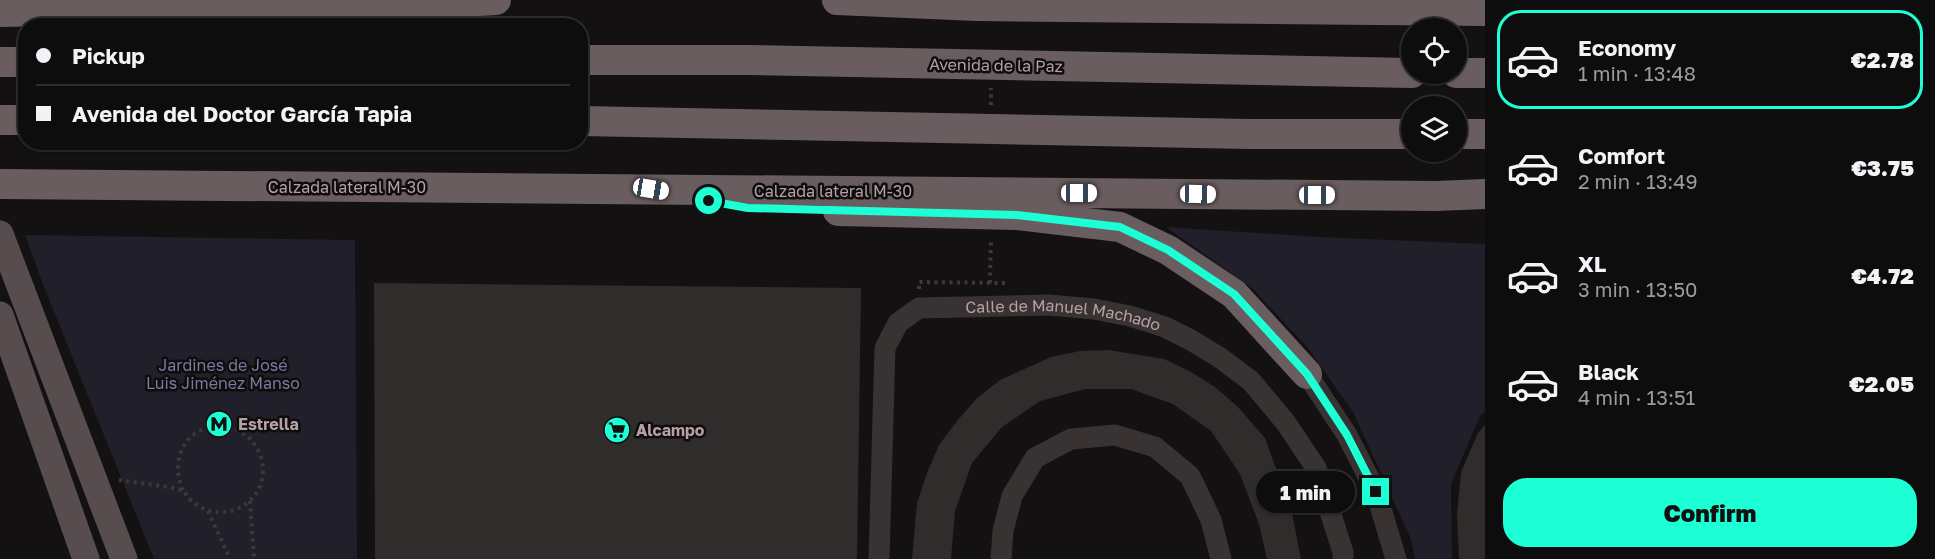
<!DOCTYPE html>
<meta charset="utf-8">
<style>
body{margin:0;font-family:"Golos Text",sans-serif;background:#171616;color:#f1f3f6;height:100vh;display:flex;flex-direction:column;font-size:22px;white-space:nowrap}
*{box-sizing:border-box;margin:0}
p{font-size:20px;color:#9b9c9d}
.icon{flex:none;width:33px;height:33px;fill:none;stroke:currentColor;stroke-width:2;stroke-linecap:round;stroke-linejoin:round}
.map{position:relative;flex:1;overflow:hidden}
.details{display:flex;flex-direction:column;background:#0e0d0d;width:450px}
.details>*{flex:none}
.banner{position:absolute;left:18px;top:18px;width:570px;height:132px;border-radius:24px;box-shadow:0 2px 4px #0004,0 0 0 2px #2e2d2e;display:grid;align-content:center;height:132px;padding:0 18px;background:#0e0d0d}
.fabs{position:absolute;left:1401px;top:18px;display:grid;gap:12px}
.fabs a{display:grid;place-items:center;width:66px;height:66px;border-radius:50%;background:#0e0d0d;box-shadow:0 2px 4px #0004,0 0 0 2px #2e2d2e;font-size:30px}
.end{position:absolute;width:27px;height:27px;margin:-14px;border:8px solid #1dffd4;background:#111;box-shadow:0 0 0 3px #111}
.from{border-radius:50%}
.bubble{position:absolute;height:42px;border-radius:21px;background:#0e0d0d;box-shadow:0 2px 4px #0004,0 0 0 2px #2e2d2e;font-size:20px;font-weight:800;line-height:42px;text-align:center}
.car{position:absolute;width:18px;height:36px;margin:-18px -9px;border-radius:8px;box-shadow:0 0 4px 2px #0007;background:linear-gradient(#fff 24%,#345 0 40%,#fff 0 76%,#345 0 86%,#fff 0)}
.banner b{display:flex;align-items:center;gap:21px;height:57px;font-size:22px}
.banner b+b{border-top:2px solid #2e2d2e}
.banner i{width:15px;height:15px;background:#f1f3f6}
ul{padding:10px 0 0;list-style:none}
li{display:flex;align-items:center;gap:18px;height:99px;margin:0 12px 9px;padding:0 6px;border:3px solid transparent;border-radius:24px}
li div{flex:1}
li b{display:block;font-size:22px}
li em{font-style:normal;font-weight:800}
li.on{border-color:#1dffd4}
li>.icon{width:54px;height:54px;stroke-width:1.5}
.cta{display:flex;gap:12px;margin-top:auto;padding:12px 18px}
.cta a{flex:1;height:69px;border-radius:24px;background:#1dffd4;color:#111;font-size:24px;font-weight:800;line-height:69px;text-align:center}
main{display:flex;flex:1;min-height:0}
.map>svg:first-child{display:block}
.green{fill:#211f29}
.building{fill:#302c2c}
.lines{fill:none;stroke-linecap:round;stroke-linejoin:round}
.path{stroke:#3f3839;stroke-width:4;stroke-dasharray:3 4.5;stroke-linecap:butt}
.minor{stroke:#383232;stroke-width:21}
.major{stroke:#574d4e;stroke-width:27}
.highway{stroke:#6a5d5f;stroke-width:30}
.route{stroke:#1dffd4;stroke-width:8}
.labels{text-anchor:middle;stroke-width:5;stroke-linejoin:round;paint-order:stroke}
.street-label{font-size:16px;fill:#b5a1a4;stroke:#0e0c0c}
.park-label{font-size:16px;fill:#7f76a2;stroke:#0e0c0c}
.poi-label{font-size:16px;font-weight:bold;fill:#b5a1a4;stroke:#0e0c0c;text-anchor:start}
</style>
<main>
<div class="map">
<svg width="1485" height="559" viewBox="0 0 1485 559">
<rect width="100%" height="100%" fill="#131111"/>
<g class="green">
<polygon points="1166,227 1319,237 1485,244 1485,411 1480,416 1451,484 1452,559 1415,559 1411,539 1353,412 1307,347 1252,288"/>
<polygon points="25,235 355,240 357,559 154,559 44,287"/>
</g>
<g class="building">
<polygon points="374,283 861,288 857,559 375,559"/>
<polygon points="1108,350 1164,359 1191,372 1215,387 1237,406 1265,438 1292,513 1301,559 1267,559 1259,524 1240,474 1211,431 1173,404 1131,389 1085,389 1040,401 1002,427 972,463 955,511 951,559 912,559 917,503 927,473 939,445 957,421 977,398 1000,380 1051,357 1080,351"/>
<polygon points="1485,425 1485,559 1459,559 1457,515 1461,472 1478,433"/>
</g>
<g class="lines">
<g class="path">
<polyline points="991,105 991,88"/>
<polyline points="990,283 991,238"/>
<polyline points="919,289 919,282 1005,283"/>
<path d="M119,480C130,482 177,487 183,491C186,493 189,499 192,501C204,512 223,516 239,508C285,485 259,415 208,428C179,435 172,467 183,491"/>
<polyline points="250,501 254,559"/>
<polyline points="208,511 230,559"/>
</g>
<g class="minor">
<polyline points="1307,374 1347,435 1376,492 1396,559"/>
<path id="s1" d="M879,559L885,348L898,323L919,308L1049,305L1094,309L1130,316L1165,327L1189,339L1219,357L1251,381L1286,423L1316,468L1343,552V559"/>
<polyline points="1001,559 1003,531 1012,496 1035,458 1071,439 1115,435 1155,447 1190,476 1211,520 1221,559"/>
</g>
<g class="major">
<polyline points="0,234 124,559"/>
<polyline points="0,315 86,559"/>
</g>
<g class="highway">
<polyline points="837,0 977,6 1485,11"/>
<polyline points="0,12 192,8 340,9 496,0"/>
<polyline points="580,60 748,60 1412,73"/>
<polyline points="0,62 26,62"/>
<polyline points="1456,73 1485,73"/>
<polyline points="0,120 26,120"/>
<polyline points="580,121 1249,134 1412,134"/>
<polyline points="1456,134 1485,134"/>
<polyline points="0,184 1436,196 1485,194"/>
<polyline points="838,211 1017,215 1120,227 1168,250 1234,294 1307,374"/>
</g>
</g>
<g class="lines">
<polyline class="route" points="709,201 748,208 1017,215 1120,227 1168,250 1234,294 1307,374 1347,435 1376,492"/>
</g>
<defs>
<symbol id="metro-disc" viewBox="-11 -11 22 22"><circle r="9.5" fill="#1dffd4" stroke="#0e0c0c"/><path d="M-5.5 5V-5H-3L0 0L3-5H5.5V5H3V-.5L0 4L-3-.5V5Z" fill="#111"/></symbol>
<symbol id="supermarket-disc" viewBox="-11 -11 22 22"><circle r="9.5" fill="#1dffd4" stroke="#0e0c0c"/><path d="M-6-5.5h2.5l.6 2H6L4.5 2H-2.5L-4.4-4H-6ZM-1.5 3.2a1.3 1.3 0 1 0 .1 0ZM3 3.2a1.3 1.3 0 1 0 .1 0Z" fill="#111"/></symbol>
</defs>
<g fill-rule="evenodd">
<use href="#metro-disc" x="204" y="409" width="30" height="30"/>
<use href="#supermarket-disc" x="602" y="415" width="30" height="30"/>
</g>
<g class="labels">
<g class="street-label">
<text transform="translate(996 65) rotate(1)" y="6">Avenida de la Paz</text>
<text x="347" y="193">Calzada lateral M-30</text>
<text x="833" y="197">Calzada lateral M-30</text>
<text dy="6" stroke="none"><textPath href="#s1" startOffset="410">Calle de Manuel Machado</textPath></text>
</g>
<g class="park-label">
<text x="223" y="371">Jardines de José<tspan x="223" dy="18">Luis Jiménez Manso</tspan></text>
</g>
<g class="poi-label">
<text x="238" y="430">Estrella</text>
<text x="636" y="436">Alcampo</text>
</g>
</g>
</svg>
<div class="fabs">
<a><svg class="icon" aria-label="locate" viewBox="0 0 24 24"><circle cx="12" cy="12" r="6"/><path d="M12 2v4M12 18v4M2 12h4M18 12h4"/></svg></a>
<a><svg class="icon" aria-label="layers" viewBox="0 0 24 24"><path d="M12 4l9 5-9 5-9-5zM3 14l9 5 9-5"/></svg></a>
</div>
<i class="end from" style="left:709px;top:201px"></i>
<i class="end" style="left:1376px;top:492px"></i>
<div class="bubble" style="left:1256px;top:471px;width:99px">1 min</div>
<i class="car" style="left:651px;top:189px;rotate:100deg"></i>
<i class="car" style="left:1079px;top:193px;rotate:90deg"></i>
<i class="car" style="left:1198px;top:194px;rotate:91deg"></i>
<i class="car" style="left:1317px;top:195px;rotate:90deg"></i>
<div class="banner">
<b><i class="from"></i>Pickup</b>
<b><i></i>Avenida del Doctor García Tapia</b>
</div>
</div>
<section class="details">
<ul>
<li class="on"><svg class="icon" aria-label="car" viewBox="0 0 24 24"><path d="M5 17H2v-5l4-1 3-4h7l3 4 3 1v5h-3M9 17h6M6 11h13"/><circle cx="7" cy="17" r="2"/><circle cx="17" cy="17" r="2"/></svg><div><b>Economy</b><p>1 min · 13:48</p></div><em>€2.78</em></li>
<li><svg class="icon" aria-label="car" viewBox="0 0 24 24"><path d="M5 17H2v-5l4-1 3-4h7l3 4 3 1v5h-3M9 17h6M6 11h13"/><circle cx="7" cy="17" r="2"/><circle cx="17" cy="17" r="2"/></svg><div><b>Comfort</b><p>2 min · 13:49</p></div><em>€3.75</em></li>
<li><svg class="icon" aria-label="car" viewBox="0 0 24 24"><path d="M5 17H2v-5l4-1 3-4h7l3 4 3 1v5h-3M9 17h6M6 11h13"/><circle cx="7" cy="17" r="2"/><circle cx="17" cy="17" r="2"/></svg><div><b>XL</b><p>3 min · 13:50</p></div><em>€4.72</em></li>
<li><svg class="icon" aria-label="car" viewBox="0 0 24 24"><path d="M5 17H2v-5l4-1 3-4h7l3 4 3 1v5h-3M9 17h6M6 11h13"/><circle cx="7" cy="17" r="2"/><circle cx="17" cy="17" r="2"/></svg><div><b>Black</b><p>4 min · 13:51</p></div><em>€2.05</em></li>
</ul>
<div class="cta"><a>Confirm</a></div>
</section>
</main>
